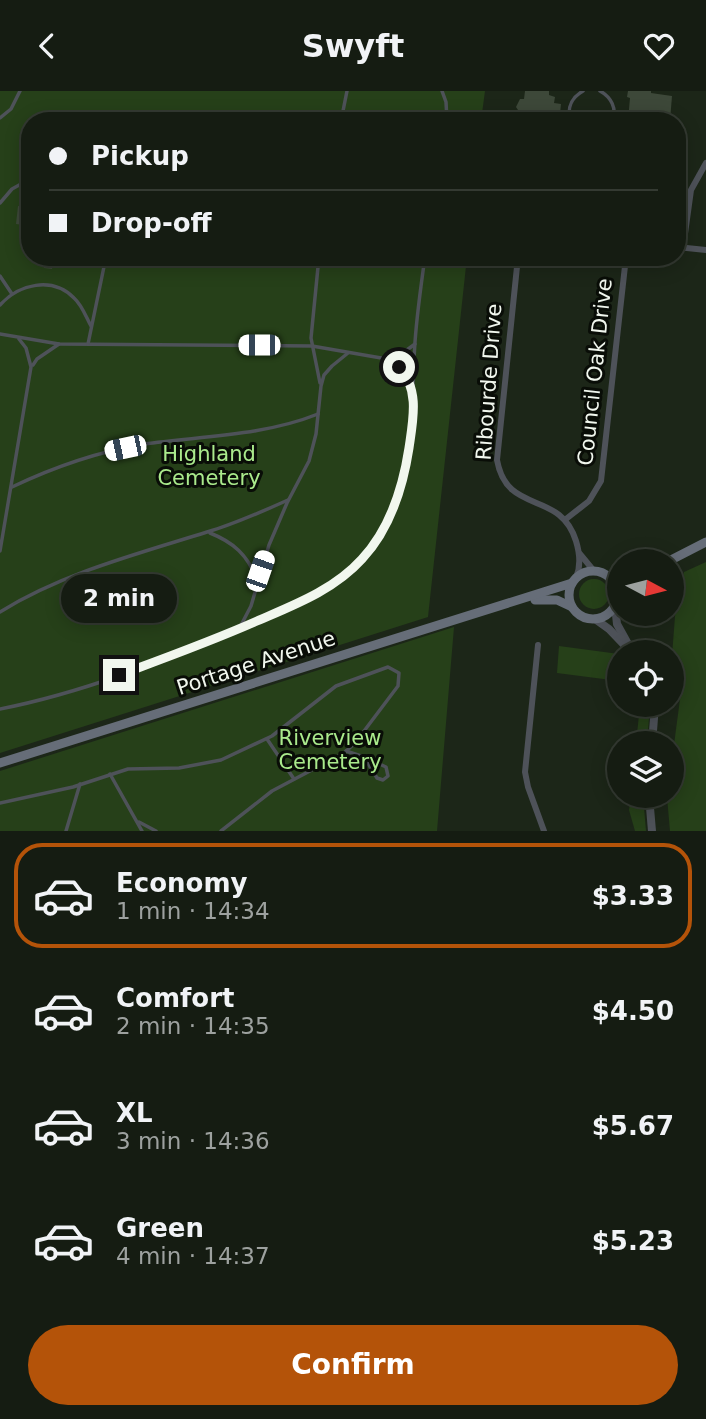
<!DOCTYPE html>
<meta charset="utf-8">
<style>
body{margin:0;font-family:"DejaVu Sans",sans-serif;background:#1e251b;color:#f1f3f6;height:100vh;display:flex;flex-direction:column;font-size:26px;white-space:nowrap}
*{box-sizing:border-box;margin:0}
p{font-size:23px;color:#9da19f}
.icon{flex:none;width:38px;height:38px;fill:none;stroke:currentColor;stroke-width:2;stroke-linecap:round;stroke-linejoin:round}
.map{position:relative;height:740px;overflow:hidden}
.details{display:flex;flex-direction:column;background:#151c12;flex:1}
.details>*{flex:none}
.banner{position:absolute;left:21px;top:21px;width:665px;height:154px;border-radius:28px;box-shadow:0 4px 18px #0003,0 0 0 2px #343a32;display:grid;align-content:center;height:154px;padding:0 28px;background:#151c12}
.needle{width:46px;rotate:97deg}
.fabs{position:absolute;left:607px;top:458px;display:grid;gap:14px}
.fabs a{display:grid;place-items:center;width:77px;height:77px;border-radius:50%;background:#151c12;box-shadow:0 4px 18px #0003,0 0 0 2px #343a32;font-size:35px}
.end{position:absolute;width:32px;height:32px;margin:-16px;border:9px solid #f1f7ee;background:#111;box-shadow:0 0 0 4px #111}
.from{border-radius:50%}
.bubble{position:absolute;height:49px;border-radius:24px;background:#151c12;box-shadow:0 4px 18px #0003,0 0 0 2px #343a32;font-size:23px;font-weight:700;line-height:49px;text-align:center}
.car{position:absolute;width:21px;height:42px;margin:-21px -10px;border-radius:9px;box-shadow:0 0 5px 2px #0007;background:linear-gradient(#fff 24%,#345 0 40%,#fff 0 76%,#345 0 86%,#fff 0)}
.banner b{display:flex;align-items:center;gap:24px;height:66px;font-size:26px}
.banner b+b{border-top:2px solid #343a32}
.banner i{width:18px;height:18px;background:#f1f3f6}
ul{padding:12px 0 0;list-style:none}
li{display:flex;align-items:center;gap:21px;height:105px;margin:0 14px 10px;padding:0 14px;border:4px solid transparent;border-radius:28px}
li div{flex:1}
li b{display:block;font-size:26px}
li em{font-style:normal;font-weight:700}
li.selected{border-color:#b45309}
li>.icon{width:63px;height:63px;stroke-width:1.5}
.cta{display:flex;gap:14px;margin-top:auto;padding:14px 28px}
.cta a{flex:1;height:80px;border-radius:42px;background:#b45309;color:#fff;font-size:28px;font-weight:700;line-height:80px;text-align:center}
header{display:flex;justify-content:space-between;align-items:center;height:91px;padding:0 28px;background:#151c12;font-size:32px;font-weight:700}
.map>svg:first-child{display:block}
.green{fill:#264019}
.building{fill:#3d4839}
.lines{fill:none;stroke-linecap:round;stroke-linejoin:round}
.service{stroke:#4e5259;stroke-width:3.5}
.minor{stroke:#4e5259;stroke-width:6}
.tertiary{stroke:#4e5259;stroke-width:8}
.secondary{stroke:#666d78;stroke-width:9}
.route{stroke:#f1f7ee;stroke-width:9}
.labels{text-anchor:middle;stroke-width:6;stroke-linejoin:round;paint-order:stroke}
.street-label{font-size:21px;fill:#f1f7ee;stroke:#090d07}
.park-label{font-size:21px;fill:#aaea8c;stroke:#090d07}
</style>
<header><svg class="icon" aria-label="back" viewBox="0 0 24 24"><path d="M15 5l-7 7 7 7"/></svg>Swyft<svg class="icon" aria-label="heart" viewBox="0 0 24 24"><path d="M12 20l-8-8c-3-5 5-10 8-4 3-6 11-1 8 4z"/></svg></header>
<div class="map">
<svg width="706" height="740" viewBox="0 0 706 740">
<rect width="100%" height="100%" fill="#1c2618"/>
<g class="green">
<polygon points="0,0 485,0 481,30 30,30 30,166 467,166 428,526 0,662"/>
<polygon points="706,471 706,740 670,740 667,706 672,705 672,669 680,608 672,588 672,565 676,512 684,481"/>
<circle cx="594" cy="503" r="15"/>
<polygon points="454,536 437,740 0,740 0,680"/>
<polygon points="559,555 619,563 619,590 557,582"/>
<polygon points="640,614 650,614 647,653 636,653"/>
<polygon points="631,705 643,705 646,740 635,740 629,719"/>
</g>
<g class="building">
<polygon points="525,0 549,0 549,4 555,6 554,12 561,13 560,23 553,22 552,29 549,30 522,30 523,20 518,19 516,16 520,8 524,8"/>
<polygon points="628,0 651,0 651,2 672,5 670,30 628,29 630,7 627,6"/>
<polygon points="18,115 30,116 30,121 25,120 24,127 30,128 30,135 16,133"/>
<polygon points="33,166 65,166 64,176 53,174 52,178 44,177 44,174 33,172"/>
</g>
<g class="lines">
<g class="service">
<polyline points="442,0 446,11 447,30"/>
<path d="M600,0C611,6 617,17 613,30"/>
<polyline points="0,27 11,18 20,0"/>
<polyline points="341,30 347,0"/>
<path d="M570,30C567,16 571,7 583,0"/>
<polyline points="0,112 12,98 30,88"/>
<polyline points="319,166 311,247 320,292"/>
<polyline points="105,173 112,166"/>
<polyline points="0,185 12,203"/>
<path d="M0,214C19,193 52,185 74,207C82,214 86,226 91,235"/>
<polyline points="0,243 59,253 312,255 387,268 407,284 413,296"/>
<polyline points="88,253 106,166"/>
<polyline points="387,268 400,264 415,253"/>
<polyline points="33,274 37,268 59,253"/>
<path d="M12,396C54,376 97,361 144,353C201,345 263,345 318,323"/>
<path d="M210,442C233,451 248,464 257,489"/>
<polyline points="0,460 31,276 26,257 19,248"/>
<path d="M0,521C63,482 137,463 207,441C235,433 261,421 288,409"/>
<path d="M239,538C281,520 322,504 356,474C417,420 410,324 415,251C417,223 421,194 425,166"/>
<path d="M0,618C82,602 162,570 239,538L251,515L269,454L287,412L309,370L316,343L321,295L324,284L332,275L348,262"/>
<polyline points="267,648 294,688"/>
<polyline points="346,660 364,666"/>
<polygon points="364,666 386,676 388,685 383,689 377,687"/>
<polyline points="110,683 142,740"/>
<polyline points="0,712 73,696 128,678 179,677 221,669 272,645 336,595 388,576 399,582 398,595 355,652 344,662 272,700 221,740"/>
<polyline points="139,731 156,740"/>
<polyline points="66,740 80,693"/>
</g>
<g class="minor">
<polyline points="677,156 706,159"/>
<polyline points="683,157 691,99 706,72"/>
<path d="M518,166L497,369C507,425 560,398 576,450C580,463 581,475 576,487"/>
<polyline points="566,428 589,410 601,390 626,166"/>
<polyline points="580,463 594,480"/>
<polyline points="538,554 525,681 528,696 544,740"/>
</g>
<g class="tertiary">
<polyline points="615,515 617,533 633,562"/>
<polyline points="595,528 609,538 631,561"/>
<polyline points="652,653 655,614"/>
<polyline points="649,705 652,740"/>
</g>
<g class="secondary">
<polyline points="667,471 706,451"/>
<circle cx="593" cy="504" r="24"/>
<polyline points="535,509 557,509 572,516"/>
<polyline points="0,672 572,492"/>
</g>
</g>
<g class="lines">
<path class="route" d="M119,584C165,567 212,550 257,530C294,514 334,499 362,468C390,438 403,396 409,357C413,329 420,298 399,276"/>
</g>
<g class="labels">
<g class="street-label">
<text transform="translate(595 281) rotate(-84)" y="7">Council Oak Drive</text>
<text transform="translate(489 291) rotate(-86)" y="7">Ribourde Drive</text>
<text transform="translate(256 572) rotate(-18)" y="7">Portage Avenue</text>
</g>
<g class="park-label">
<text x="209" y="370">Highland<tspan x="209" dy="24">Cemetery</tspan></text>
<text x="330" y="654">Riverview<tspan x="330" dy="24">Cemetery</tspan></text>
</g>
</g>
</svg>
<div class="fabs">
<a><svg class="needle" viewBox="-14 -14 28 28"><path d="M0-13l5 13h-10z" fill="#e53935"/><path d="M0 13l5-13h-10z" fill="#9da19f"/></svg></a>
<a><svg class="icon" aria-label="locate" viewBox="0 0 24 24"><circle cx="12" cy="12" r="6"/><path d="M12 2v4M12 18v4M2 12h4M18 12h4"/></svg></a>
<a><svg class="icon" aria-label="layers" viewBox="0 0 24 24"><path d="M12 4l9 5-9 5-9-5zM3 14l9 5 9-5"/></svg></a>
</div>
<i class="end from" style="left:399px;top:276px"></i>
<i class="end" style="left:119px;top:584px"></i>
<div class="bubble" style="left:61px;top:483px;width:116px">2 min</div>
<i class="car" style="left:259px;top:254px;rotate:270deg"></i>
<i class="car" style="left:125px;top:357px;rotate:258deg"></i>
<i class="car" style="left:260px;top:480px;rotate:19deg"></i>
<div class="banner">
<b><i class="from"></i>Pickup</b>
<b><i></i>Drop-off</b>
</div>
</div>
<section class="details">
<ul>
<li class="selected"><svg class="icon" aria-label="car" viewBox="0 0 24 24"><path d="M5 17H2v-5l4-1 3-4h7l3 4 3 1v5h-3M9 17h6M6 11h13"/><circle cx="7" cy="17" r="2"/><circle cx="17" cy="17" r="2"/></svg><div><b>Economy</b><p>1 min · 14:34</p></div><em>$3.33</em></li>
<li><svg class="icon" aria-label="car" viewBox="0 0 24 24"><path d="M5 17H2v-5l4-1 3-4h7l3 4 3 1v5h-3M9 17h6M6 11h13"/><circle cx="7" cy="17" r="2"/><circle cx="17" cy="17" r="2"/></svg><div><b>Comfort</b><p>2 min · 14:35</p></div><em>$4.50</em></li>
<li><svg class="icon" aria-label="car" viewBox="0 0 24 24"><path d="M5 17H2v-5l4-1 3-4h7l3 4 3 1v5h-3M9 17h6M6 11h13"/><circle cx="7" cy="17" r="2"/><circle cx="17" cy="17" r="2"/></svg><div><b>XL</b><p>3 min · 14:36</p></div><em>$5.67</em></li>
<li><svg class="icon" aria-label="car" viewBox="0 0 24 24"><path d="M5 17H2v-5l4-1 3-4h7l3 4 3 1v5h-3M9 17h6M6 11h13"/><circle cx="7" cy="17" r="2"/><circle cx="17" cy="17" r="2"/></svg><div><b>Green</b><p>4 min · 14:37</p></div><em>$5.23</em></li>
</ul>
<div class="cta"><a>Confirm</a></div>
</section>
